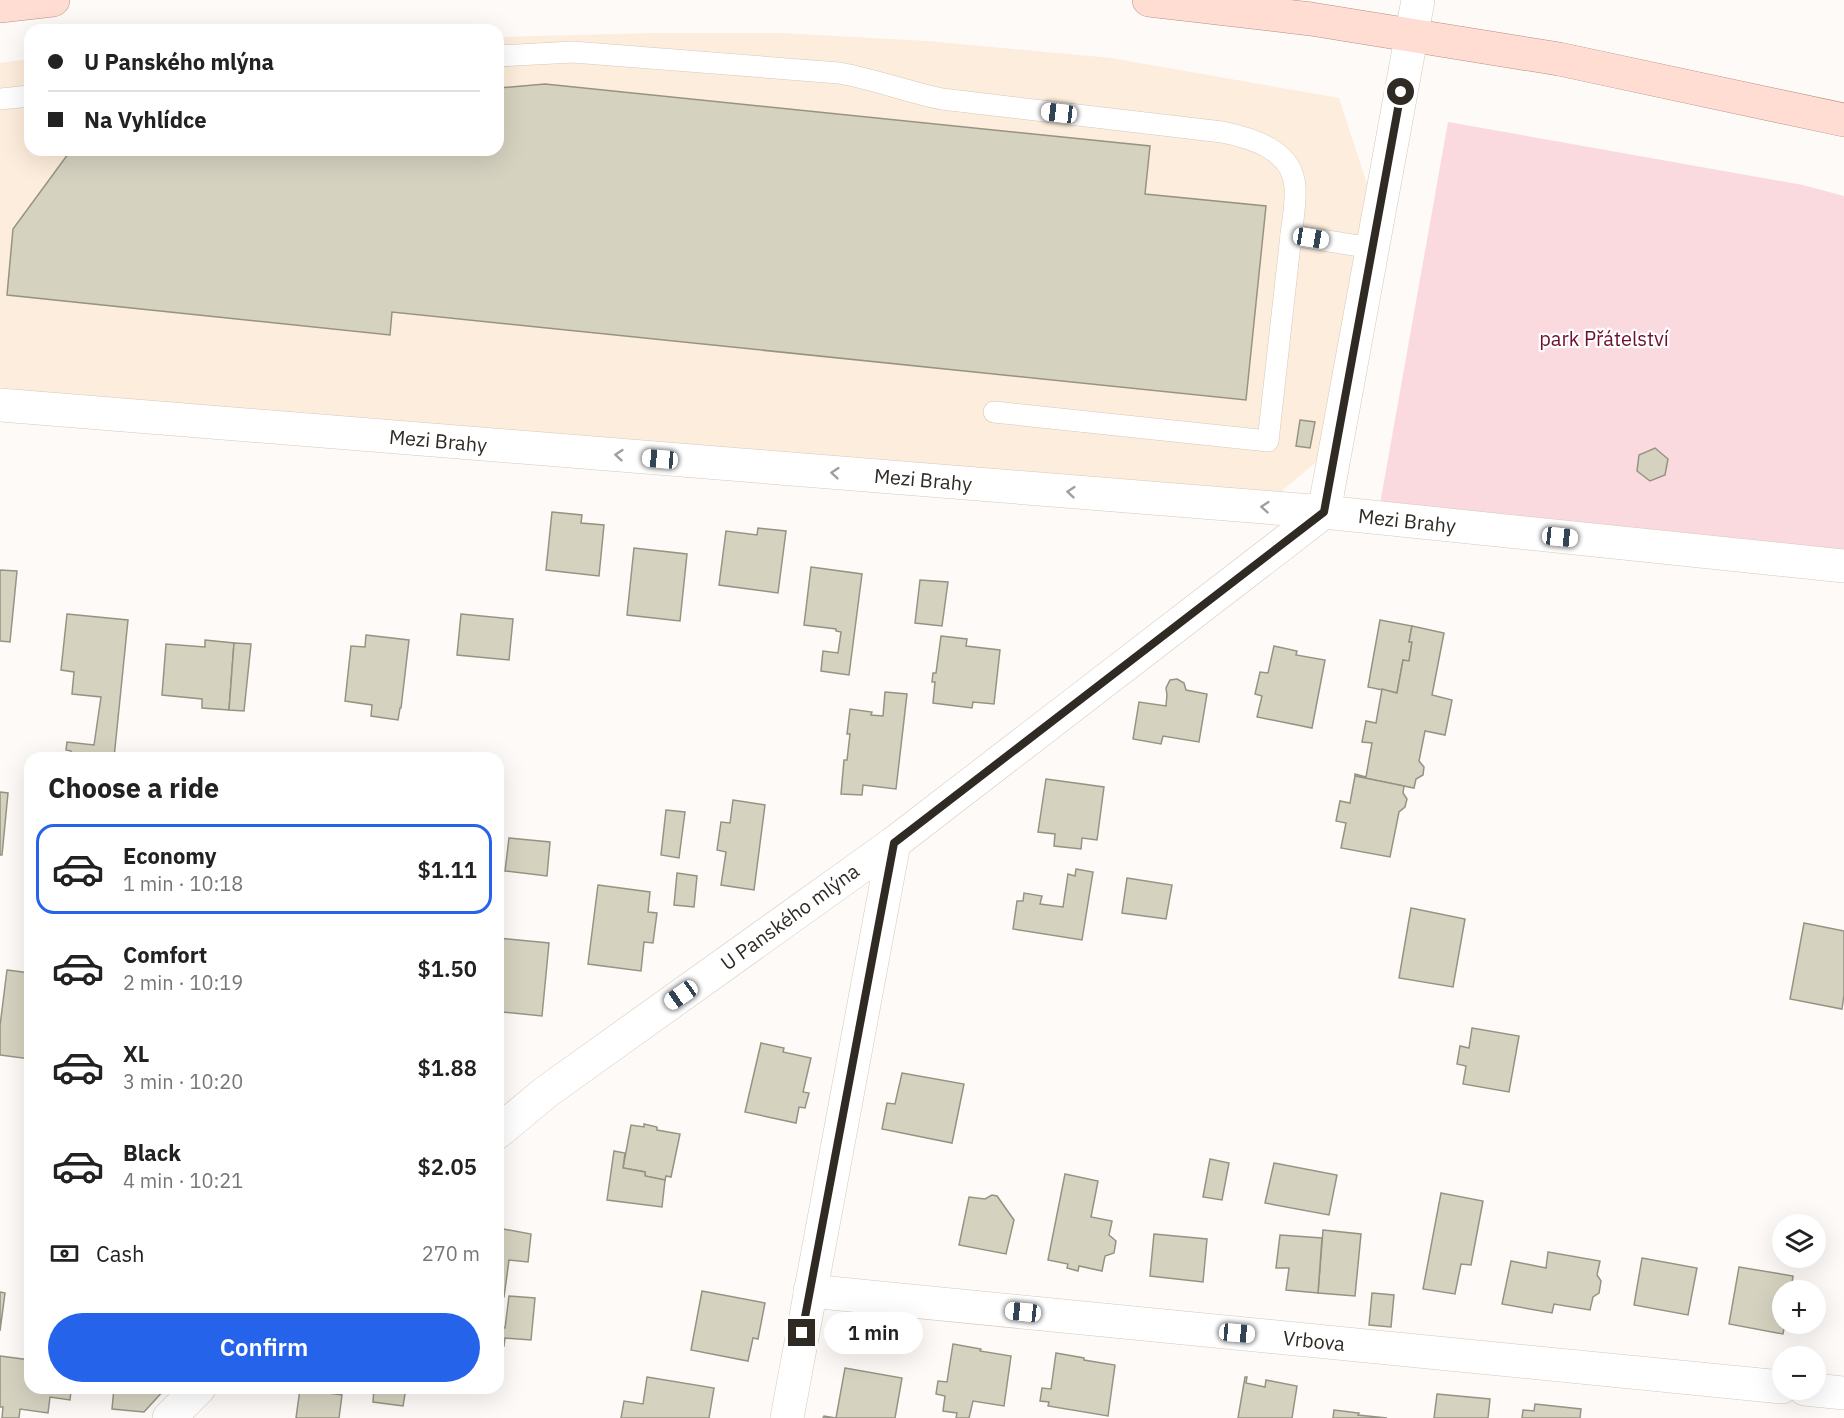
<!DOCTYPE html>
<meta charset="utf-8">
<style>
body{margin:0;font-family:"IBM Plex Sans",sans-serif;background:#f6f6f6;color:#222;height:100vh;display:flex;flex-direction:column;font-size:22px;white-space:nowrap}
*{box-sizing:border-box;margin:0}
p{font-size:20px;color:#767676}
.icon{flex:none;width:33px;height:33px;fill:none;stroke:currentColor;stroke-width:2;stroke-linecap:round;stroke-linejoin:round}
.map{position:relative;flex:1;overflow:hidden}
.side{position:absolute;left:24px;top:752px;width:480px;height:642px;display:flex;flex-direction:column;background:#fff;border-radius:18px;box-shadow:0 6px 24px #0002}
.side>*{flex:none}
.top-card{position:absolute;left:24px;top:24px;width:480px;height:132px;border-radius:18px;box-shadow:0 6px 24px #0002;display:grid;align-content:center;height:132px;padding:0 24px;background:#fff}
.buttons{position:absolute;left:1772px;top:1214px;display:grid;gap:12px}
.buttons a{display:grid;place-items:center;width:54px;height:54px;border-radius:50%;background:#fff;box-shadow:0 6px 24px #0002;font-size:30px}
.end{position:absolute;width:27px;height:27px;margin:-14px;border:8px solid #2f2a24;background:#fff;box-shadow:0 0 0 3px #fff}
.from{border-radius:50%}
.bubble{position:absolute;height:42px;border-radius:21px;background:#fff;box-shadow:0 6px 24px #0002;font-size:20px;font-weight:600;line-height:42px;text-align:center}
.car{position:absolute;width:18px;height:36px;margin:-18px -9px;border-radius:8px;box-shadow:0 0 4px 2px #0007;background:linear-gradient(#fff 24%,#345 0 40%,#fff 0 76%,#345 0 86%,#fff 0)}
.top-card b{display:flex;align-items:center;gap:21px;height:57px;font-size:22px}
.top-card b+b{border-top:2px solid #e0e0e0}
.top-card i{width:15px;height:15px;background:#222}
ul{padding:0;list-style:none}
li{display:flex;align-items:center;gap:18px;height:90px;margin:0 12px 9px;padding:0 12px;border:3px solid transparent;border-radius:18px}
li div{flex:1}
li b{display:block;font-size:22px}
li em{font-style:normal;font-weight:600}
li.current{border-color:#2563eb}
li>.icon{width:54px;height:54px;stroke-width:1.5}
h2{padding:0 24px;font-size:27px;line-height:72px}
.pay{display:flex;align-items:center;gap:15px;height:66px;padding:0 24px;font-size:22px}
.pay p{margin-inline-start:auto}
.action{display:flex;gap:12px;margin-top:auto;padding:12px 24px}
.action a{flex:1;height:69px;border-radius:36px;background:#2563eb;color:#fff;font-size:24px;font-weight:600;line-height:69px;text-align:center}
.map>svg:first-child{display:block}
.built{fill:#fdeddc}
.green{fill:#fbdadf}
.building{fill:#d6d2c0;stroke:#979382;stroke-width:1.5}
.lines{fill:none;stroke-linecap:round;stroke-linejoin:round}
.lane-casing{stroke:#d6c8ba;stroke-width:22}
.street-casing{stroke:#d6c8ba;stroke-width:34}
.primary-casing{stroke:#b68f82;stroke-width:34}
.lane{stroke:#fff;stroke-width:21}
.street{stroke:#fff;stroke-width:33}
.primary{stroke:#ffddd3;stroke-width:33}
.oneway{stroke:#a19f9c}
.route{stroke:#2f2a24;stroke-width:8}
.labels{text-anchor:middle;stroke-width:4.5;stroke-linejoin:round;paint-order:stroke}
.park-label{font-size:20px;fill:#6e0e30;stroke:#fff}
.street-label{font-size:20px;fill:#2f2a24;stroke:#fff}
</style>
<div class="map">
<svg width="1844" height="1418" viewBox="0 0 1844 1418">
<rect width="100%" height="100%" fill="#fdfaf7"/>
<polygon class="built" points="654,33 780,33 927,41 1111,58 1339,98 1370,193 1316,462 1277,495 0,396 0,63 30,59 30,150 498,150 498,37"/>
<polygon class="green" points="1448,122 1803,185 1844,196 1844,552 1380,504"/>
<g class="building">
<polygon points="545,84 1150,146 1145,194 1266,206 1246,400 392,312 390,335 7,295 13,229 71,150 498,150 498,88"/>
<polygon points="1300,420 1315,422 1310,448 1296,446"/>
<polygon points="1655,448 1668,459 1665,475 1650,481 1637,471 1639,455"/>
<polygon points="552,512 582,515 581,523 604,525 599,576 546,570"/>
<polygon points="758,528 786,531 778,593 719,585 726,531 757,535"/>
<polygon points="634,548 687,554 680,621 627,615"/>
<polygon points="811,567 862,574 849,675 821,671 823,651 838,653 841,632 836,631 836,629 804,625"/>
<polygon points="0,570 17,571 10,642 0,641"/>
<polygon points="920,580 948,582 942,626 915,623"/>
<polygon points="67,614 128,620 114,758 71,758 71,751 66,750 67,742 94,745 101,697 72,694 74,672 61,670"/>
<polygon points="461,614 513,619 509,660 457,655"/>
<polygon points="1380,620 1412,626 1409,642 1412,642 1409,661 1403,660 1397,693 1368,687"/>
<polygon points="1412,626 1444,633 1432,695 1452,700 1445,735 1425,731 1419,761 1424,767 1423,775 1416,779 1414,788 1355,776 1355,774 1366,777 1372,743 1362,742 1366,721 1376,723 1382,689 1397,693 1403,660 1409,661 1412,642 1409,642"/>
<polygon points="366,635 409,640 401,708 400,708 398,720 371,716 372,705 345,701 351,646 365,647"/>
<polygon points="941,636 967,639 966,646 1000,650 994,704 973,702 972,708 933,703 935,682 932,682 933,673 936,673"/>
<polygon points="205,640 234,643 229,710 202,708 202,699 162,695 166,644 205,647"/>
<polygon points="234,643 251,644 244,711 229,710"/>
<polygon points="1274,646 1297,651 1296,655 1325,660 1312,728 1257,717 1262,696 1255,694 1260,672 1268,673"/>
<polygon points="1177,679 1184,683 1186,690 1207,694 1199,742 1163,736 1161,744 1133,739 1139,702 1166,706 1167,695 1166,688 1170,680"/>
<polygon points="885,692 907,694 896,789 863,785 862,795 841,794 844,760 847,760 850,734 847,734 850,709 872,712 871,715 883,716"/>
<polygon points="1355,776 1404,786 1403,793 1407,799 1405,807 1399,812 1390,857 1341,848 1346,823 1336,821 1340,801 1350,803"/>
<polygon points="1046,779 1104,787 1097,840 1082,838 1081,849 1054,846 1055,834 1038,832"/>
<polygon points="0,792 8,793 2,855 0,855"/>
<polygon points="733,800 765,805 754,890 721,885 726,852 717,850 721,822 730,823"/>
<polygon points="666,810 685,812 679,858 661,855"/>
<polygon points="509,838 550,842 547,876 505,871"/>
<polygon points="1076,869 1093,872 1082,940 1013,929 1017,901 1023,901 1024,893 1042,896 1040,904 1063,907 1068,874 1075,876"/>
<polygon points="677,873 697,876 694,907 674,905"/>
<polygon points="1127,878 1172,885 1166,919 1122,913"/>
<polygon points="598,885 650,892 648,912 657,913 653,943 644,942 641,971 588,964"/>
<polygon points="1411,908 1465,919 1453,987 1399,978"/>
<polygon points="1804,923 1844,931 1844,995 1842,1009 1790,999"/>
<polygon points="498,938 549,943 542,1016 502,1012 503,999 498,999"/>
<polygon points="7,970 30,973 30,1059 0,1055 0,1026"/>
<polygon points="1472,1028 1519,1036 1509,1092 1463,1084 1466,1066 1457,1064 1460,1046 1469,1048"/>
<polygon points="761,1043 784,1048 783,1052 811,1058 803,1092 809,1093 805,1108 799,1107 796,1123 745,1112"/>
<polygon points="902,1073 964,1084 952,1143 882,1129 887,1103 895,1104"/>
<polygon points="644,1124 657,1127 657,1130 680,1134 671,1177 666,1176 665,1180 645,1176 645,1172 623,1168 631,1125 644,1127"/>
<polygon points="614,1151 625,1153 623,1168 645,1172 645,1176 665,1180 662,1207 607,1200"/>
<polygon points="1210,1159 1229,1163 1222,1200 1203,1197"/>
<polygon points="1274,1163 1337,1175 1329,1215 1265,1203"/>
<polygon points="1065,1174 1098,1181 1091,1217 1112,1221 1109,1235 1116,1241 1114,1253 1105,1256 1102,1271 1079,1266 1078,1271 1067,1268 1068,1264 1048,1260"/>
<polygon points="1441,1193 1483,1201 1471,1265 1461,1264 1455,1294 1423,1289"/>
<polygon points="992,1195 997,1196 1014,1220 1006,1254 959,1245 969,1197 985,1199"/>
<polygon points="498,1228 531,1234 528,1262 509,1260 504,1297 498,1296"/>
<polygon points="1323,1230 1361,1234 1355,1296 1318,1293"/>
<polygon points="1154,1234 1207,1239 1203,1282 1150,1276"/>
<polygon points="1280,1235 1322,1238 1318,1293 1286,1290 1289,1268 1276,1268"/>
<polygon points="1548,1252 1600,1261 1597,1275 1601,1281 1599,1293 1593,1297 1590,1310 1554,1304 1552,1313 1502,1304 1511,1261 1546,1268"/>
<polygon points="1642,1258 1697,1268 1688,1315 1634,1305"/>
<polygon points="1739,1267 1793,1276 1791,1290 1782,1290 1782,1323 1785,1323 1783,1334 1729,1324"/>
<polygon points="702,1291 765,1303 758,1339 753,1338 748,1361 691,1350"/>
<polygon points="0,1292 5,1293 0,1331"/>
<polygon points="1372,1293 1394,1295 1391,1327 1369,1325"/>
<polygon points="509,1296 535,1298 531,1340 505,1338 504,1346 498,1346 498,1327 505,1328"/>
<polygon points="953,1344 981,1349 980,1351 1011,1356 1004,1406 973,1401 969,1418 956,1418 957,1413 943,1411 945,1396 936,1394 938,1381 947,1382"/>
<polygon points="1056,1353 1084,1358 1084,1360 1115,1365 1108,1416 1048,1406 1049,1402 1040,1401 1042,1388 1051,1389"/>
<polygon points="0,1356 30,1360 30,1388 86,1388 85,1393 71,1391 70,1400 50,1397 48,1413 20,1409 19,1418 2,1418 3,1407 0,1407"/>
<polygon points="845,1368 902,1378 895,1418 823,1418 824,1416 836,1418"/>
<polygon points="647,1377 714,1388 709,1418 621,1418 624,1401 643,1404"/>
<polygon points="1245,1377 1247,1377 1246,1383 1265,1387 1266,1380 1297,1386 1292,1418 1238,1418"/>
<polygon points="114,1388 166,1388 144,1412 112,1409"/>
<polygon points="374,1388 406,1388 403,1406 373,1402"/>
<polygon points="300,1389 342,1395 339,1418 296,1418"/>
<polygon points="1437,1394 1490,1399 1488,1418 1434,1418"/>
<polygon points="1535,1404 1581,1409 1580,1418 1522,1418 1523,1410 1534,1411"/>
<polygon points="1334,1410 1359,1413 1358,1415 1387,1418 1333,1418"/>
</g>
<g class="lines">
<defs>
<g id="lane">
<path d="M498,56L573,52L839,73C874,79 907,92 942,99L1222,132C1252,138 1293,150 1295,187C1296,203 1293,219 1291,235"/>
<polyline points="0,99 30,96"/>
<polyline points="994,412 1268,441 1291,235 1372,248"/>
</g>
<g id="street">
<polyline points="0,405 1324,512 1844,566"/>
<polyline points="498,1132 546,1092 894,843 1324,512 1418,0"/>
<polyline points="810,1291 1782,1387"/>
<polyline points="1805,1389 1844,1393"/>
<polyline points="169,1418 199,1388"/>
<polyline points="787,1418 894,843"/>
</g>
<g id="primary">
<polyline points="1149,0 1311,19 1559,59 1844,120"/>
<polyline points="0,6 53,0"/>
</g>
</defs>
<use href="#lane" class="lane-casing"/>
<use href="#street" class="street-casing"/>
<use href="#primary" class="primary-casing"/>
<use href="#lane" class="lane"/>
<use href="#street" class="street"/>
<use href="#primary" class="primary"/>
</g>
<defs><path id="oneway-chevron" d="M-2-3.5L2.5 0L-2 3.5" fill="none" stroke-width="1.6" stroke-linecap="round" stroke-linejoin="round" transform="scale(1.5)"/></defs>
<g class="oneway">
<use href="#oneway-chevron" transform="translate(619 455) rotate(-175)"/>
<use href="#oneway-chevron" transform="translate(835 473) rotate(-175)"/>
<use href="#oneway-chevron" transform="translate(1071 492) rotate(-175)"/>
<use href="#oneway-chevron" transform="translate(1265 507) rotate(-175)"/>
</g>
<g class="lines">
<polyline class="route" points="802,1333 894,843 1324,512 1401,92"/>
</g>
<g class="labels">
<g class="park-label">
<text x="1604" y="346">park Přátelství</text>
</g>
<g class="street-label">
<text transform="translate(438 441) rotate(5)" y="7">Mezi Brahy</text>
<text transform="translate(923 480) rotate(5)" y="7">Mezi Brahy</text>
<text transform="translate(1407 521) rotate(6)" y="7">Mezi Brahy</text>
<text transform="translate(790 917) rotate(-36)" y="7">U Panského mlýna</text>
<text transform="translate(1314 1341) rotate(6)" y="7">Vrbova</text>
</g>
</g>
</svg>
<div class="buttons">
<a><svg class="icon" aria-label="layers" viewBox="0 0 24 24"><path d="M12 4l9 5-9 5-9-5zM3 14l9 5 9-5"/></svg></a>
<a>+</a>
<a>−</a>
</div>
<i class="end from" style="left:1401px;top:92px"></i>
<i class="end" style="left:802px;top:1333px"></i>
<div class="bubble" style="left:824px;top:1312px;width:99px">1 min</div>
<i class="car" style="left:1059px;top:113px;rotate:277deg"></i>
<i class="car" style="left:1311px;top:238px;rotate:99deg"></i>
<i class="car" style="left:660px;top:459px;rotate:275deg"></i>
<i class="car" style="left:1560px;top:537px;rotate:96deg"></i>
<i class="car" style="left:681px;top:995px;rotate:235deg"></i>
<i class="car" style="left:1023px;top:1312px;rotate:276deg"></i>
<i class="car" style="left:1237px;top:1333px;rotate:95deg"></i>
<div class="top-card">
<b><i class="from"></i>U Panského mlýna</b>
<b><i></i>Na Vyhlídce</b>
</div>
<section class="side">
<h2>Choose a ride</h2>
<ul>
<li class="current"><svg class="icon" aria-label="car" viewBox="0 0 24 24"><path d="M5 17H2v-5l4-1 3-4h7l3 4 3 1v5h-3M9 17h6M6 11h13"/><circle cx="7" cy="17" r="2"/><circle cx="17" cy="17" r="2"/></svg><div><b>Economy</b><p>1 min · 10:18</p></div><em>$1.11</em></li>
<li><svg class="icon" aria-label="car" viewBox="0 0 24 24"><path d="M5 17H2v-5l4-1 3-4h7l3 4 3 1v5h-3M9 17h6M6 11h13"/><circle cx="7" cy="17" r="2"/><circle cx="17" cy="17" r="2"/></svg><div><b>Comfort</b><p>2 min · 10:19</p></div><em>$1.50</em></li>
<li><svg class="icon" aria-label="car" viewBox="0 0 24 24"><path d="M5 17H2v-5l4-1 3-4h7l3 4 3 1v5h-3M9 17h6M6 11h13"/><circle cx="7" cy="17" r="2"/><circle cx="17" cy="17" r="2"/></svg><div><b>XL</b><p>3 min · 10:20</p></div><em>$1.88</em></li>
<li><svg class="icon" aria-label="car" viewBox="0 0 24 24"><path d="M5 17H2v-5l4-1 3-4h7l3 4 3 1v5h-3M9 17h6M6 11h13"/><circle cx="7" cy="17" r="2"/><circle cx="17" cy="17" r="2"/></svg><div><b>Black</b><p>4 min · 10:21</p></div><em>$2.05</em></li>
</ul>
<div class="pay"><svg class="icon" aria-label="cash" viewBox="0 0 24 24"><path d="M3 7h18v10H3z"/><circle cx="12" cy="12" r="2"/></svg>Cash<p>270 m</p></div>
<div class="action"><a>Confirm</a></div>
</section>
</div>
